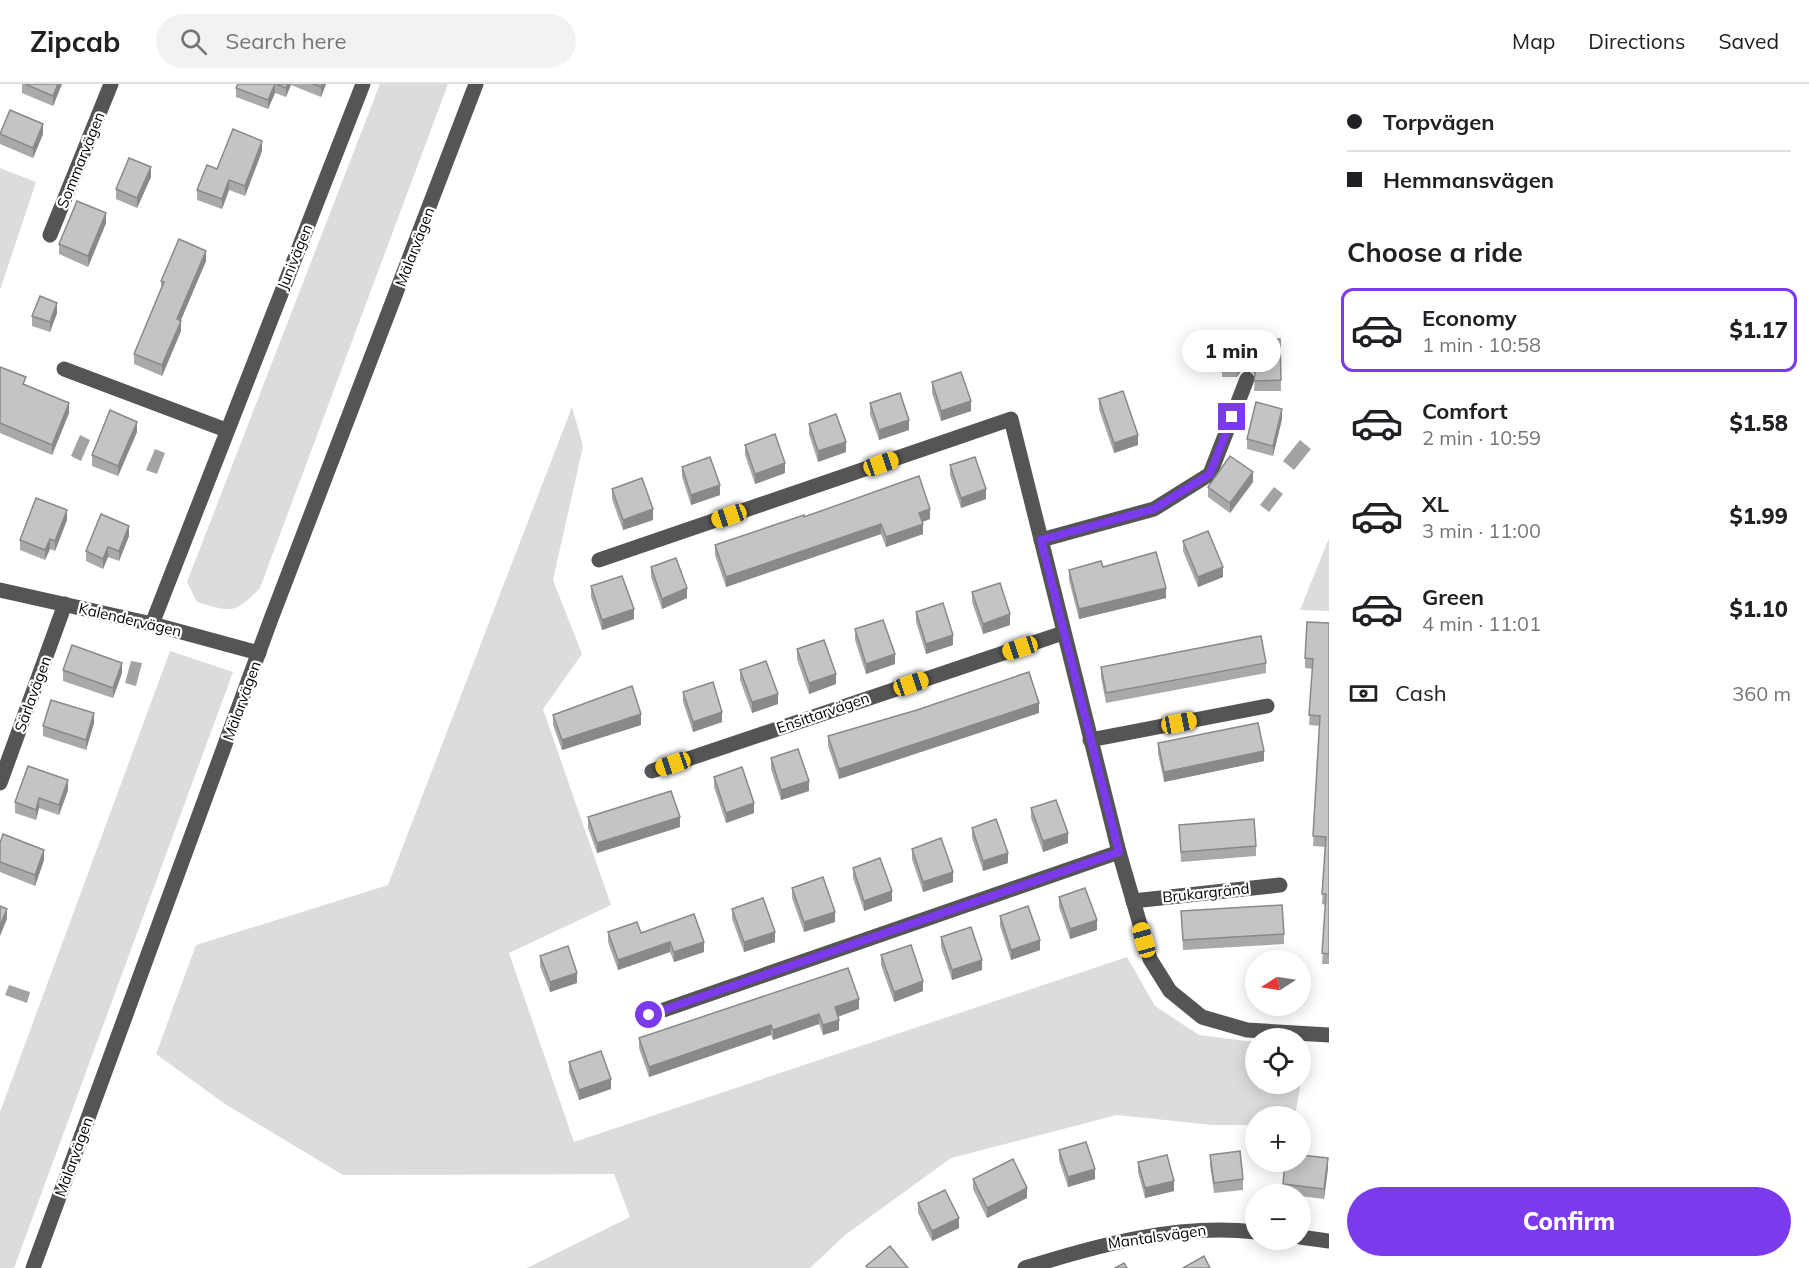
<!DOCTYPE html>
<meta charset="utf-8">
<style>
body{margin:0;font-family:Mulish,sans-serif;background:#f2f2f2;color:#202124;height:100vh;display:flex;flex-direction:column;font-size:22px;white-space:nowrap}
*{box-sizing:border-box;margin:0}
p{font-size:20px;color:#757577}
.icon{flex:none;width:33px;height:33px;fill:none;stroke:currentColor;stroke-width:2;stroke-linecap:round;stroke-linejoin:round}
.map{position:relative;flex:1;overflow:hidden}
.details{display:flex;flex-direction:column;background:#fff;width:480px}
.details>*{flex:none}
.guide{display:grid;align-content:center;height:132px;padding:0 18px;background:#fff}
.needle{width:39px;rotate:258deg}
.controls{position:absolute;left:1245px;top:866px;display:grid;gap:12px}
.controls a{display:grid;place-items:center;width:66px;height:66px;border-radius:50%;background:#fff;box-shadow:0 3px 15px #0003;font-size:30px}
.end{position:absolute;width:27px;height:27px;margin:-14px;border:8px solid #7c3aed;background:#fff;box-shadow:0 0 0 3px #fff}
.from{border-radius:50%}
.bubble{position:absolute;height:42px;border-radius:21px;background:#fff;box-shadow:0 3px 15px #0003;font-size:20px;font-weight:800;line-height:42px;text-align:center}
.car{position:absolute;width:18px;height:36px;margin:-18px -9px;border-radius:8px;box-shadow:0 0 4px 2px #0007;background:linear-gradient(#f5c518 24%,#345 0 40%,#f5c518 0 76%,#345 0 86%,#f5c518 0)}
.guide b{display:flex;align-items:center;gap:21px;height:57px;font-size:22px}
.guide b+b{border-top:2px solid #e0e0e0}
.guide i{width:15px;height:15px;background:#202124}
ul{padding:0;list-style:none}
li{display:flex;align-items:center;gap:18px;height:84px;margin:0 12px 9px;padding:0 6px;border:3px solid transparent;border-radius:12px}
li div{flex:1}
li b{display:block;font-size:22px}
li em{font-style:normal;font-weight:800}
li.on{border-color:#7c3aed}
li>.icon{width:54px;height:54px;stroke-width:1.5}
h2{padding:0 18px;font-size:27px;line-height:72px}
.pay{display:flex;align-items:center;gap:15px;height:66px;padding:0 18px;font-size:22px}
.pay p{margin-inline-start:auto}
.cta{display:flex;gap:12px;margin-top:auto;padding:12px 18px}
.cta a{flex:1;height:69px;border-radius:36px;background:#7c3aed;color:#fff;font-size:24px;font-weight:800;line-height:69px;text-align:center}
header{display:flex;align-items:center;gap:36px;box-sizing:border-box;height:84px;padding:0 30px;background:#fff;border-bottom:2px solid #e0e0e0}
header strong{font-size:28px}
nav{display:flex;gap:33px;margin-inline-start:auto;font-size:21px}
.search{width:420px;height:54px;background:#f2f2f2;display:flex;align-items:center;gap:15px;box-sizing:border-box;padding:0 21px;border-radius:33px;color:#757577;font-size:22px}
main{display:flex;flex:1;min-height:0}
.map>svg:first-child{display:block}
.green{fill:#dcdcdc}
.water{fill:#a3a3a3}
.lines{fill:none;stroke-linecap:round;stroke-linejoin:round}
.minor{stroke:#555;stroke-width:15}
.wall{fill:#a9a9a9}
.shaded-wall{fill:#898989}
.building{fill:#c4c4c4;stroke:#898989;stroke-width:1.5}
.route{stroke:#7c3aed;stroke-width:8}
.labels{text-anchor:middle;stroke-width:4.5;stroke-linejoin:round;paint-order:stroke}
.street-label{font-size:15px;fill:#000;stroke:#fff}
</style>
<header>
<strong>Zipcab</strong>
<div class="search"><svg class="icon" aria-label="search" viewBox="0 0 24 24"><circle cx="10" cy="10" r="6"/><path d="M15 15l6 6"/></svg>Search here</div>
<nav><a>Map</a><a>Directions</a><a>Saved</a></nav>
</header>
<main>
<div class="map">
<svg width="1329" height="1184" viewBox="0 0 1329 1184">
<rect width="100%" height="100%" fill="#fff"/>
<g class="green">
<path d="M380,0H448L260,504C234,531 232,528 197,518L187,498Z"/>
<polygon points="0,84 36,98 0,206"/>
<polygon points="572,323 583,362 553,496 582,570 543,625 611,821 509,869 574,1058 1127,873 1155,922 1199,951 1255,958 1256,999 1300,999 1301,963 1307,964 1295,1032 1256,1032 1255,1041 1212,1041 1117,1031 951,1074 845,1151 810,1184 527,1184 630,1133 614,1090 343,1091 225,1020 156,970 196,861 388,801"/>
<polygon points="1329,454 1329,527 1300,526"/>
<polygon points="170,567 233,588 14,1184 0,1184 0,1028"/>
</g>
<g class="water">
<polygon points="80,351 90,356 81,377 71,372"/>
<polygon points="1300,356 1311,365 1294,386 1283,377"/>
<polygon points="155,365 165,369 157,390 146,386"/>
<polygon points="1274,403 1283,410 1269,428 1260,421"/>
<polygon points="131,577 142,579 136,602 125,599"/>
<polygon points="9,901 30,908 27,919 5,911"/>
</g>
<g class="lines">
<g class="minor">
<polyline points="50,151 111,0"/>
<polyline points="64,285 226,346"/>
<polyline points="1041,456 1154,425 1210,390 1247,295"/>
<polyline points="599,476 1011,335 1119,768 1150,875 1170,907 1202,933 1247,946 1329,951"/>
<polyline points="0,506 152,540 259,569"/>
<polyline points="152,540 363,0"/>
<polyline points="1090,656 1267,622"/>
<polyline points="652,687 1063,549"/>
<polyline points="0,699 65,520"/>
<polyline points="1133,817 1280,801"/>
<polyline points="649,931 1119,768"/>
<polyline points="1300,1153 1329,1157"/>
<polyline points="33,1184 271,535 476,0"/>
<path d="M1025,1184C1098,1161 1178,1139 1256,1148"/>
</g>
</g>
<g class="wall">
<polygon points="22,0 62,0 53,22 22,9"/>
<polygon points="238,0 326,0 321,13 291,1 286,13 275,9 268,25 236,13 236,4"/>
<polygon points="0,49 43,50 33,74 0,60"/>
<polygon points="262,67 245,112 229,106 222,125 197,116 197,106 217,85"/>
<polygon points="151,93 137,124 116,115 116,105"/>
<polygon points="106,139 88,183 59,170 59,160"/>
<polygon points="206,177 181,236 181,247 162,292 134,280 134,270 161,204 161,197"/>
<polygon points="57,229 50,248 32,242 32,232"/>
<polygon points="1280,255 1281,307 1254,307 1255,291 1250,286 1241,287 1237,293 1222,293 1222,256"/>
<polygon points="0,284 69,329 52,371 0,349"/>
<polygon points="932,298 971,327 941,337 932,309"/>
<polygon points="1099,315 1138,361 1114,369 1099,325"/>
<polygon points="870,319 909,346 879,356 870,330"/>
<polygon points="1282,335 1273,372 1247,365 1247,355"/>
<polygon points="809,340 846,368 818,378 809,350"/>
<polygon points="137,348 118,392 92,382 92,371"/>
<polygon points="745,361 785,389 755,400 745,371"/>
<polygon points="950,381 986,415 961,424 950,391"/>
<polygon points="682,383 720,411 691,421 682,393"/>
<polygon points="1253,398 1230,429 1208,413 1208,403"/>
<polygon points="612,405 653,436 623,446 612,415"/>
<polygon points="804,433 930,435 922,438 923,450 886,463 881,450 726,503 715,471 715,461"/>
<polygon points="67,436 55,467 50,465 45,476 20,466 20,456"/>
<polygon points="129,452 119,477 108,473 103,485 86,477 86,467"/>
<polygon points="1183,457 1223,493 1198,503 1183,467"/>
<polygon points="651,483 687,514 662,525 651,493"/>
<polygon points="1103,483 1166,514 1079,535 1069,496 1069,486"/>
<polygon points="591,502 634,535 602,546 591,513"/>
<polygon points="972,508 1010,541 983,550 972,518"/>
<polygon points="916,528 953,561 926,570 916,538"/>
<polygon points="1329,539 1329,880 1322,880 1326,821 1322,820 1325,763 1313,762 1320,642 1309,641 1313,585 1305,584 1305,574"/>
<polygon points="855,545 895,580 866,590 855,556"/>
<polygon points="797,565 836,600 809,610 797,575"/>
<polygon points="1266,579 1266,589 1106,619 1101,593 1101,583"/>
<polygon points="63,586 122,589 113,614 63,597"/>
<polygon points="740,586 778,620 752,629 740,596"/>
<polygon points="683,608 722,638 693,648 683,618"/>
<polygon points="1039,629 839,695 828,662 828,652"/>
<polygon points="553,631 641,641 562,666 553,641"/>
<polygon points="94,639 86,666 43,652 43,642"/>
<polygon points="1158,659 1264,677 1164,698 1158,669"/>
<polygon points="771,674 809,707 781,716 771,685"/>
<polygon points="714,693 754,729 726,739 714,703"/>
<polygon points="68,706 59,731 39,724 36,736 15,729 15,718"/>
<polygon points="1031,724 1068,759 1043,768 1031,734"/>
<polygon points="588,733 680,743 597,769 588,744"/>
<polygon points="1179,741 1256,762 1256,772 1181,778"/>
<polygon points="972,744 1008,779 983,787 972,754"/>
<polygon points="0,759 44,776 35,802 0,788"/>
<polygon points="912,765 953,798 923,808 912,775"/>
<polygon points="853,784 892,817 864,827 853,794"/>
<polygon points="792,804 835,838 804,848 792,814"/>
<polygon points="1059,813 1097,846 1070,855 1059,823"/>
<polygon points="732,825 775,858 744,868 732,835"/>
<polygon points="1181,827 1284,850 1284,860 1183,866"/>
<polygon points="1000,832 1040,866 1011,876 1000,842"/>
<polygon points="608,848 641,849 704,868 674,878 670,868 618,886 608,858"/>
<polygon points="941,853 982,886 952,896 941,863"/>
<polygon points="881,871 923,907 894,918 881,881"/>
<polygon points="540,872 577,899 550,908 540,882"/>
<polygon points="859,925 838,932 839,946 823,951 819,940 773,956 771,951 649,993 639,964 639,954"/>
<polygon points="569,978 611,1005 579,1016 569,988"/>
<polygon points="1059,1066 1095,1095 1068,1103 1059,1076"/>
<polygon points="1210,1071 1243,1095 1243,1106 1214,1109 1210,1081"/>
<polygon points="1138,1078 1174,1107 1145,1114 1138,1088"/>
<polygon points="1328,1084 1324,1115 1300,1112 1300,1110 1283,1110 1283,1100"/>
<polygon points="973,1095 1027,1114 987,1134 973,1105"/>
<polygon points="918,1119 959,1144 932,1157 918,1129"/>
</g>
<g class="shaded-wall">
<polygon points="58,0 62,0 53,22 53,12"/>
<polygon points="275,0 275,9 268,25 268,16"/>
<polygon points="288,0 291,0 286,13 286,4"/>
<polygon points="322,0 326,0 321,13 321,3"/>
<polygon points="43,40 43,50 33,74 33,64"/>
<polygon points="262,57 262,67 245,112 245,102"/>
<polygon points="151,83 151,93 137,124 137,114"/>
<polygon points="229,96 229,106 222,125 222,115"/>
<polygon points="106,129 106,139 88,183 88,172"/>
<polygon points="206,167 206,177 177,245 177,235"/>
<polygon points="57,219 57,229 50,248 50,238"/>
<polygon points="181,237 181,247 162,292 162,281"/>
<polygon points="1241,277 1241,287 1237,293 1237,283"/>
<polygon points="971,317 971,327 941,337 941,327"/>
<polygon points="69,319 69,329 52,371 52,361"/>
<polygon points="1282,325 1282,335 1273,372 1273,362"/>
<polygon points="909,336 909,346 879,356 879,346"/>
<polygon points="137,338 137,348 118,392 118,382"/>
<polygon points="1138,351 1138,361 1114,369 1114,359"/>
<polygon points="846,358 846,368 818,378 818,367"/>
<polygon points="785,379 785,389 755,400 755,390"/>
<polygon points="1253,388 1253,398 1230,429 1230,419"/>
<polygon points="720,401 720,411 691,421 691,411"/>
<polygon points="986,405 986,415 961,424 961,414"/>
<polygon points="653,425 653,436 623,446 623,436"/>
<polygon points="930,425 930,435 919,439 919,429"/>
<polygon points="67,426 67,436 55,467 55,457"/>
<polygon points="881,440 881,450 726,503 726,493"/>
<polygon points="923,440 923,450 886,463 886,453"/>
<polygon points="129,442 129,452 119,477 119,467"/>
<polygon points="50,455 50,465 45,476 45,466"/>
<polygon points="108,463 108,473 103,485 103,475"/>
<polygon points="1223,483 1223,493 1198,503 1198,493"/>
<polygon points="687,504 687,514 662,525 662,515"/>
<polygon points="1166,504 1166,514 1079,535 1079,525"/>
<polygon points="634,525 634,535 602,546 602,536"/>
<polygon points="1010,530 1010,541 983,550 983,540"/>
<polygon points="953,551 953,561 926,570 926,560"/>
<polygon points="895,570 895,580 866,590 866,580"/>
<polygon points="122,579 122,589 113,614 113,604"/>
<polygon points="836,590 836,600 809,610 809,599"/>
<polygon points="778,610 778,620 752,629 752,618"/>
<polygon points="1039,619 1039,629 839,695 839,685"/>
<polygon points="722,628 722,638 693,648 693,638"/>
<polygon points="94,629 94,639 86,666 86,656"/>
<polygon points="641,630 641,641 562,666 562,656"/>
<polygon points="1264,667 1264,677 1164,698 1164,688"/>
<polygon points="68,696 68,706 59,731 59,721"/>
<polygon points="809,697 809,707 781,716 781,706"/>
<polygon points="39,714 39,724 36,736 36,726"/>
<polygon points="754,719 754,729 726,739 726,729"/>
<polygon points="680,733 680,743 597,769 597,759"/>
<polygon points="1068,749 1068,759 1043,768 1043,757"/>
<polygon points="44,766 44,776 35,802 35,791"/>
<polygon points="1008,769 1008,779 983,787 983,777"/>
<polygon points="953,788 953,798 923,808 923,798"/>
<polygon points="892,807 892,817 864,827 864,817"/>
<polygon points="7,825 7,835 0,852 0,842"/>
<polygon points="835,828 835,838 804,848 804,838"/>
<polygon points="1097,836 1097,846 1070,855 1070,845"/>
<polygon points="775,848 775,858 744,868 744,858"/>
<polygon points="1040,856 1040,866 1011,876 1011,866"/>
<polygon points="670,858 670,868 618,886 618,876"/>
<polygon points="704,858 704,868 674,878 674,868"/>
<polygon points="982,876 982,886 952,896 952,886"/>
<polygon points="577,889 577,899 550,908 550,898"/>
<polygon points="923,897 923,907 894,918 894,908"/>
<polygon points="859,915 859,925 835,934 835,923"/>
<polygon points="819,930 819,940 773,956 773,946"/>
<polygon points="839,936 839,946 823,951 823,941"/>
<polygon points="771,941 771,951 649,993 649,983"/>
<polygon points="611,995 611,1005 579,1016 579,1006"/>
<polygon points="1328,1074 1328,1084 1324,1115 1324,1105"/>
<polygon points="1095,1085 1095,1095 1068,1103 1068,1093"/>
<polygon points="1174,1097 1174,1107 1145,1114 1145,1104"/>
<polygon points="1027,1104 1027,1114 987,1134 987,1124"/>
<polygon points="959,1134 959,1144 932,1157 932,1147"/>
</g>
<g class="building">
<polygon points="25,0 58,0 53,12"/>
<polygon points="238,0 275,0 268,16 236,4"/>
<polygon points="276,0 288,0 286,4"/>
<polygon points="312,0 322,0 321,3"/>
<polygon points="10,26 43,40 33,64 0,50"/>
<polygon points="233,45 262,57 245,102 229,96 222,115 197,106 207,81 217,85"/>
<polygon points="129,74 151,83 137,114 116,105"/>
<polygon points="77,117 106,129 88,172 59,160"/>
<polygon points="179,155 206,167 177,235 181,237 162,281 134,270 164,198 161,197"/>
<polygon points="40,212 57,219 50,238 32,232"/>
<polygon points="1280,255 1281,296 1254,297 1256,283 1250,276 1241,277 1237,283 1222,283 1222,256"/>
<polygon points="0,283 26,293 23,300 69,319 52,361 0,339"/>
<polygon points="961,288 971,317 941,327 932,298"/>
<polygon points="1123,307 1138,351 1114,359 1099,315"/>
<polygon points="900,309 909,336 879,346 870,319"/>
<polygon points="1256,318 1282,325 1273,362 1247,355"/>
<polygon points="110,326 137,338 118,382 92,371"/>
<polygon points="836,330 846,358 818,367 809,340"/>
<polygon points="775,350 785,379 755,390 745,361"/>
<polygon points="1230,372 1253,388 1230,419 1208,403"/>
<polygon points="710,373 720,401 691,411 682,383"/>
<polygon points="975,373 986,405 961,414 950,381"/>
<polygon points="919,392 930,425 919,429 923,440 886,453 881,440 726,493 715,461 804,431 804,433"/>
<polygon points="642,394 653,425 623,436 612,405"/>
<polygon points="36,414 67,426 55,457 50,455 45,466 20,456"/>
<polygon points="101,430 129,442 119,467 108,463 103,475 86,467"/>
<polygon points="1208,447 1223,483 1198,493 1183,457"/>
<polygon points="1156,468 1166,504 1079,525 1069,486 1101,477 1103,483"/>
<polygon points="676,474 687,504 662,515 651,483"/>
<polygon points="622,492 634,525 602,536 591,502"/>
<polygon points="1000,499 1010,530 983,540 972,508"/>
<polygon points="943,519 953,551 926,560 916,528"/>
<polygon points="883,536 895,570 866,580 855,545"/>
<polygon points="1307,538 1329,539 1329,870 1322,869 1326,810 1322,810 1326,753 1313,752 1320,632 1309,631 1313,575 1305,574"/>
<polygon points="1261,552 1266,579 1106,609 1101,583"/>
<polygon points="824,556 836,590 809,599 797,565"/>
<polygon points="72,561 122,579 113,604 63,586"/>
<polygon points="766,577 778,610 752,618 740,586"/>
<polygon points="1029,588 1039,619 839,685 828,652 917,626"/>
<polygon points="713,598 722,628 693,638 683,608"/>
<polygon points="632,602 641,630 562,656 553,631"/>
<polygon points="51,616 94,629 86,656 43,642"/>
<polygon points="1258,639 1264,667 1164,688 1158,659"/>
<polygon points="798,665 809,697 781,706 771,674"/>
<polygon points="28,682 68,696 59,721 39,714 36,726 15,718"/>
<polygon points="742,683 754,719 726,729 714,693"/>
<polygon points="671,707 680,733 597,759 588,733"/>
<polygon points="1056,716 1068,749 1043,757 1031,724"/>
<polygon points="996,735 1008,769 983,777 972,744"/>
<polygon points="1254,735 1256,762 1181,768 1179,741"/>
<polygon points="3,750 44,766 35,791 0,778 0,759"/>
<polygon points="941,754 953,788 923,798 912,765"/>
<polygon points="880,774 892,807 864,817 853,784"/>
<polygon points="823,793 835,828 804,838 792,804"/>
<polygon points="1085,804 1097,836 1070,845 1059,813"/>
<polygon points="763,814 775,848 744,858 732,825"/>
<polygon points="1282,821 1284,850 1183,856 1181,827"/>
<polygon points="0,822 7,825 0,842"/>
<polygon points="1028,822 1040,856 1011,866 1000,832"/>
<polygon points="694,830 704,858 674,868 670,858 618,876 608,848 637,838 641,849"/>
<polygon points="971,843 982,876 952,886 941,853"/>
<polygon points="911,861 923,897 894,908 881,871"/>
<polygon points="568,862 577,889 550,898 540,872"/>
<polygon points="848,884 859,915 835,923 839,936 823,941 819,930 773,946 771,941 649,983 639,954"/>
<polygon points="601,967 611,995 579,1006 569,978"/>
<polygon points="1086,1058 1095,1085 1068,1093 1059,1066"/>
<polygon points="1240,1067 1243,1095 1214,1099 1210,1071"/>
<polygon points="1167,1071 1174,1097 1145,1104 1138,1078"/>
<polygon points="1300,1071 1328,1074 1324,1105 1283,1100 1285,1077 1300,1077"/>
<polygon points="1013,1075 1027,1104 987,1124 973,1095"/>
<polygon points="945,1106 959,1134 932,1147 918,1119"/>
<polygon points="890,1162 908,1184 868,1184 866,1182"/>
<polygon points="1204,1172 1210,1184 1183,1184"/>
<polygon points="1124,1179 1127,1184 1115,1184"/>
</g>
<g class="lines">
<polyline class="route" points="649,931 1119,768 1041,456 1154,425 1210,390 1232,333"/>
</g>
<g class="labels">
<g class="street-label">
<text transform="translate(81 76) rotate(-68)" y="5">Sommarvägen</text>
<text transform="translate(415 163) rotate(-69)" y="5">Mälarvägen</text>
<text transform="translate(295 173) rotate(-68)" y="5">Junivägen</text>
<text transform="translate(130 536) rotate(13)" y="5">Kalendervägen</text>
<text transform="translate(33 610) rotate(-70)" y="5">Särlavägen</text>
<text transform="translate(242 617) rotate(-70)" y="5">Mälarvägen</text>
<text transform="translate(823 629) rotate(-19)" y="5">Ensittarvägen</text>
<text transform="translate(1206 809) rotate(-6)" y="5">Brukargränd</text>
<text transform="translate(74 1073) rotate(-70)" y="5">Mälarvägen</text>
<text transform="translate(1157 1153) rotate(-8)" y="5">Mantalsvägen</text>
</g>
</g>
</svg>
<div class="controls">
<a><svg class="needle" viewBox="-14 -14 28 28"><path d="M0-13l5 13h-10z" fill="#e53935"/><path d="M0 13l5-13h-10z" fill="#757577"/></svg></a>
<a><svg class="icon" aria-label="locate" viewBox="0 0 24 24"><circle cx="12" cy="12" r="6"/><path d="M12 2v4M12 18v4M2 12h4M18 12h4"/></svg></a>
<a>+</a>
<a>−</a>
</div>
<i class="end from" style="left:649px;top:931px"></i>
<i class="end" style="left:1232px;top:333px"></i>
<div class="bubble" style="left:1182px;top:246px;width:99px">1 min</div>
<i class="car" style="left:881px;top:380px;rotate:71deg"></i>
<i class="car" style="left:729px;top:432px;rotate:251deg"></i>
<i class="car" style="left:1020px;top:564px;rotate:252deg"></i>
<i class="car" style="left:911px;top:600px;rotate:71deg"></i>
<i class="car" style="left:1179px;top:639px;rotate:79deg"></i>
<i class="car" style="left:673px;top:680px;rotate:251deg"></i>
<i class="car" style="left:1144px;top:856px;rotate:344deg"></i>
</div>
<section class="details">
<div class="guide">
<b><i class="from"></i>Torpvägen</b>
<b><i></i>Hemmansvägen</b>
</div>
<h2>Choose a ride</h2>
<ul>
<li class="on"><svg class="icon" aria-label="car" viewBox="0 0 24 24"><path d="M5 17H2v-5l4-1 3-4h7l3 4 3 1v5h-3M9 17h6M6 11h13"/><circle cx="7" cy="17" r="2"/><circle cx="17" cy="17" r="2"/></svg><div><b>Economy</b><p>1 min · 10:58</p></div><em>$1.17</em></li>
<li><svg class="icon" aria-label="car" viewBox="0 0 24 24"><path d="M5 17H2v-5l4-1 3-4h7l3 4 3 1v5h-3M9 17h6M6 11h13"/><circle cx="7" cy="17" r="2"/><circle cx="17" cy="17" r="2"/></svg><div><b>Comfort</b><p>2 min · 10:59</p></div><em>$1.58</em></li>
<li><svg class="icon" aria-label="car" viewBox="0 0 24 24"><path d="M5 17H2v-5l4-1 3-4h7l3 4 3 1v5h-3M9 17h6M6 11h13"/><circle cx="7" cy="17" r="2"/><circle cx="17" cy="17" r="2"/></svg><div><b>XL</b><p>3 min · 11:00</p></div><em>$1.99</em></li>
<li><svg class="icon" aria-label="car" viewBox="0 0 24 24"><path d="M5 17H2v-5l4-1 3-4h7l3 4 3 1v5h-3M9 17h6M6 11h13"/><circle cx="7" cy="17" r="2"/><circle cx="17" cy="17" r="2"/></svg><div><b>Green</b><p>4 min · 11:01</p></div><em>$1.10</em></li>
</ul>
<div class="pay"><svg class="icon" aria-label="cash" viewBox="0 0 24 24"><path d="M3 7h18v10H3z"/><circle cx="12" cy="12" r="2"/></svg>Cash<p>360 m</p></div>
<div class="cta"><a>Confirm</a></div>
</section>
</main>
